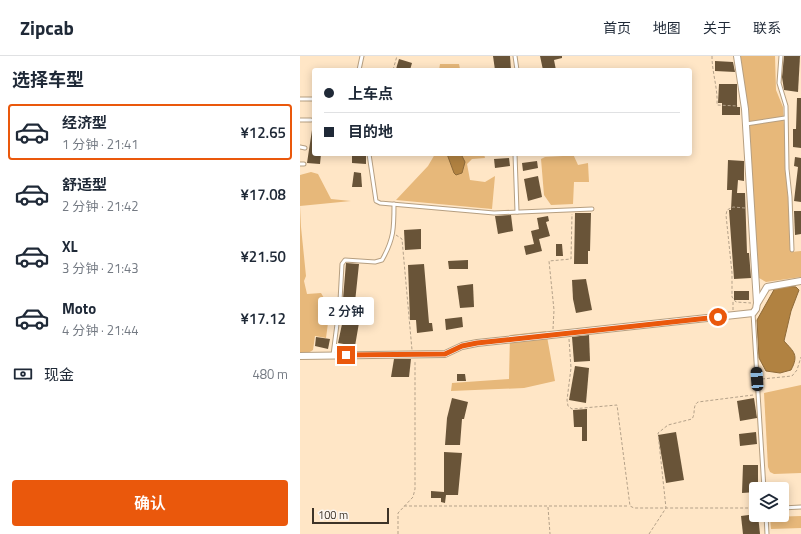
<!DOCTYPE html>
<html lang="zh">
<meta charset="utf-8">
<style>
body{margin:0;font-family:"Titillium Web","Noto Sans SC",sans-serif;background:#f6f6f7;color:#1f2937;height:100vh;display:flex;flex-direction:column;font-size:15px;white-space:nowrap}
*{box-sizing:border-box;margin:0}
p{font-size:13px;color:#747a83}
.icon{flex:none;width:22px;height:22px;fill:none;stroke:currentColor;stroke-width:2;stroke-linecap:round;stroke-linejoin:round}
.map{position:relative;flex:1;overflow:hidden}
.side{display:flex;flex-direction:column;background:#fff;width:300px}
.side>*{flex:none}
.banner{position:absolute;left:12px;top:12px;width:380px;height:88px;border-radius:4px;box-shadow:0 2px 10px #0003;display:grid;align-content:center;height:88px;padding:0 12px;background:#fff}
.controls{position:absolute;left:449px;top:426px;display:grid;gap:8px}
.controls a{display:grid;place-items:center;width:40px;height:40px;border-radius:4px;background:#fff;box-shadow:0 2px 10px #0003;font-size:20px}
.scale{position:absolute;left:12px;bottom:10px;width:77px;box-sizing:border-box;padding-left:4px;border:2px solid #3d3327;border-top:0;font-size:11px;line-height:14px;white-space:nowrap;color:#3d3327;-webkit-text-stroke:3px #fbf6f0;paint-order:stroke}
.end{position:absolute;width:18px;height:18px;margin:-9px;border:5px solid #ea580c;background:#fff;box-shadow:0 0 0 2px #fff}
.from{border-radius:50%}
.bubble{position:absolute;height:28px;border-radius:4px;background:#fff;box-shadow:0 2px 10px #0003;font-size:13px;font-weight:600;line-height:28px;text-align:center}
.car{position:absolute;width:12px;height:24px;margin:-12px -6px;border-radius:5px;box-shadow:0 0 3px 1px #0007;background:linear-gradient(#222 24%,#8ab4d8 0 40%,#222 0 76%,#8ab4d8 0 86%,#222 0)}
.banner b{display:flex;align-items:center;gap:14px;height:38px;font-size:15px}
.banner b+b{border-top:1px solid #e0e1e3}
.banner i{width:10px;height:10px;background:#1f2937}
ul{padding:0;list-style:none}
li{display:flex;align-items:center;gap:12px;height:56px;margin:0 8px 6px;padding:0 4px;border:2px solid transparent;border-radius:4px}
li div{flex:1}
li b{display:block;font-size:15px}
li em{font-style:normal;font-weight:600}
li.current{border-color:#ea580c}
li>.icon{width:36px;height:36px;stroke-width:1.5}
h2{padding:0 12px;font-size:18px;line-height:48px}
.pay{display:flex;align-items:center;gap:10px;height:44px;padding:0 12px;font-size:15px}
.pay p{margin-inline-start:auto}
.cta{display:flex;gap:8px;margin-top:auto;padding:8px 12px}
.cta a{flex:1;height:46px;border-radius:4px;background:#ea580c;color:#fff;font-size:16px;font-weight:600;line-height:46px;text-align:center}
header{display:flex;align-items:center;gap:24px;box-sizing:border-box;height:56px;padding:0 20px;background:#fff;border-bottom:1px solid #e0e1e3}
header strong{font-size:19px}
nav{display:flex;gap:22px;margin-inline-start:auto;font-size:14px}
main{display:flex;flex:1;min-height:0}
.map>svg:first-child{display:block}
.green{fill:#e7b87a}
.water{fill:#b18241;stroke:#8e6a39}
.building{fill:#695438}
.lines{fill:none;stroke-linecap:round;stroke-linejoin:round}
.lane-casing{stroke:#b69f81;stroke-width:5}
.street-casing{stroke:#b69f81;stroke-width:8}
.path{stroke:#b4a189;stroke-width:1;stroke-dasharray:3 2;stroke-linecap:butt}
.lane{stroke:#fff;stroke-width:3}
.street{stroke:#fff;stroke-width:6}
.route{stroke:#ea580c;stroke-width:5}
</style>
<header>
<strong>Zipcab</strong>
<nav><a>首页</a><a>地图</a><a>关于</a><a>联系</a></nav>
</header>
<main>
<section class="side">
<h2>选择车型</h2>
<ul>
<li class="current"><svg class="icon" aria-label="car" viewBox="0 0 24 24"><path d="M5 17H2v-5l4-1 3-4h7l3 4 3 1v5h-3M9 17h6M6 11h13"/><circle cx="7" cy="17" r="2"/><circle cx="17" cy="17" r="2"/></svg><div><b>经济型</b><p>1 分钟 · 21:41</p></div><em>¥12.65</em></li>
<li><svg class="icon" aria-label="car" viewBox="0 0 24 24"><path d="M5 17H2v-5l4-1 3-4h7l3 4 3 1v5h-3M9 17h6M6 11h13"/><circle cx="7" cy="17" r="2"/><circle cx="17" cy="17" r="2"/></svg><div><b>舒适型</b><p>2 分钟 · 21:42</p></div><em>¥17.08</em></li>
<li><svg class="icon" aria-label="car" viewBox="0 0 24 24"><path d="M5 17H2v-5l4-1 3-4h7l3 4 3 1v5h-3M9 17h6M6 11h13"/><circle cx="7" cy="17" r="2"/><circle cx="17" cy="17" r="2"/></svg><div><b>XL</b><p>3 分钟 · 21:43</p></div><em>¥21.50</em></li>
<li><svg class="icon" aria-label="car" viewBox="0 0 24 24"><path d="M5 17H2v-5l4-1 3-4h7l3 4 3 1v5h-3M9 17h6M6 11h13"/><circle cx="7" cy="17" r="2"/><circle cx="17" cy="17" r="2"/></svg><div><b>Moto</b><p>4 分钟 · 21:44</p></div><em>¥17.12</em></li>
</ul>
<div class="pay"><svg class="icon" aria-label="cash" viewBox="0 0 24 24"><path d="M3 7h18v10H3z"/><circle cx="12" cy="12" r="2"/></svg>现金<p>480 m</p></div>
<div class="cta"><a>确认</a></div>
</section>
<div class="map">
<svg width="501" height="478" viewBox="0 0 501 478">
<rect width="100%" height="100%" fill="#ffe6c6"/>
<g class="green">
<polygon points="438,0 475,0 476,34 483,51 491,196 501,195 501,221 466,226 459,222 447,51"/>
<polygon points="140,8 159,8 160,13 168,14 139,14"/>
<polygon points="135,98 184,98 185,102 172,103 167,108 170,124 185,126 195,120 192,153 96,144 128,110"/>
<polygon points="265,98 273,98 278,109 288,107 289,126 274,126 273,148 251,149 244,139 241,103 245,101 263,100"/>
<path d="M11,116L18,118L31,143L51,145L0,150L1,171L6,220L4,225L7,238L21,237L30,252L26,282L15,280L13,294C9,297 5,298 0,296V119Z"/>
<polygon points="246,275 255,325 224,332 151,335 152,327 209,323 210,279"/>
<polygon points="501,329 501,417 474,418 470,416 468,411 464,337"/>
<polygon points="501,460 501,472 471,473 470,461"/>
</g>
<g class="water">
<polygon points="147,98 161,98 165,106 162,117 156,119 154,117"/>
<path d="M486,230L496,231L499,234L491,255L484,285C494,296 499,299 491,314L480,317L466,315L459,302L457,264L475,232Z"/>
</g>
<g class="building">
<polygon points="193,0 210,0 211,14 195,14"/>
<polygon points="240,0 262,0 262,2 254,4 256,14 243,14"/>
<polygon points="484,0 500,0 498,36 484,34 482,21"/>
<polygon points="99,3 112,7 110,14 96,13"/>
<polygon points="415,5 433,6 435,16 415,15"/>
<polygon points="419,28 437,28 437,51 440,51 440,59 422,59 422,47 418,47"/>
<polygon points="497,42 501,42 501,92 493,91 493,73 496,73"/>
<polygon points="12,74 14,74 14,98 21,98 20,108 7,107"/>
<polygon points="52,100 66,100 66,108 52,107"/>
<polygon points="495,101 501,102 501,146 494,145 498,111 494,110"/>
<polygon points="209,102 210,110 195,112 194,103"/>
<polygon points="428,104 444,105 444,125 438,124 437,137 445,137 447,197 449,197 451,222 434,223 429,154 431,154 432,134 427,134"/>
<polygon points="237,105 238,112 223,115 222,107"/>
<polygon points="54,116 61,117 62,131 52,131"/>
<polygon points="238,120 242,141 228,145 224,123"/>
<polygon points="494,155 501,155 501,178 495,179"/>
<polygon points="275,157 291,157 290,195 288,195 288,208 274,208"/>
<polygon points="211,159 213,175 198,178 195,160"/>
<polygon points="248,160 249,165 246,166 250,180 239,183 242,195 226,199 224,190 234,188 231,175 239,173 237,162"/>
<polygon points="121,173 121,193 105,194 104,174"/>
<polygon points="256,188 262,188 263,200 256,200"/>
<polygon points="168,204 168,213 149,213 148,205"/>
<polygon points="46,207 59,208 55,246 59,246 58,260 60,261 55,290 38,287 45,254 43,254 43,243"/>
<polygon points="124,208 129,267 132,267 133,275 117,277 116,264 110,264 108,209"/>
<polygon points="286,223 292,254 276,257 273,243 272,224"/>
<polygon points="173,228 174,251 160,252 157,230"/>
<rect x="434" y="235" width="15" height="9"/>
<polygon points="162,261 163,271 146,274 145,263"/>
<polygon points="289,279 290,305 274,306 272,281"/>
<polygon points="16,281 30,283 28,293 15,290"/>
<polygon points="94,303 111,303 109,321 91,321"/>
<polygon points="275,310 289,312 286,347 269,344"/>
<polygon points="157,318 165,318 166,325 157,325"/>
<polygon points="152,342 168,346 164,363 162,363 160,389 145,389 147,362"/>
<polygon points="454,342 457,362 440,365 437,345"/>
<polygon points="287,353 287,385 282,385 282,371 274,371 273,354"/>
<polygon points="376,376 384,424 366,427 358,379"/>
<polygon points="456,376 457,388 440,390 439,378"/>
<polygon points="144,396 162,397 158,439 146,439 145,447 141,446 141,442 131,442 131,435 144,436"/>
<polygon points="443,409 458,409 458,433 456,433 456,436 442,437"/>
<polygon points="456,458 458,459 460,478 443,478 441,460"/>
</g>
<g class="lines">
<defs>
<g id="lane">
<polyline points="215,0 217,14"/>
<polyline points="481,0 479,27 486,50 487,113 490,141 492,194"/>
<polyline points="59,14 62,0"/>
<polyline points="0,43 14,43"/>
<polyline points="0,64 11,64"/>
<polyline points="446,68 485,62"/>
<polyline points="0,91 5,92"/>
<polyline points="69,98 76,145 80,147 194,157 292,153"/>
<polyline points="215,98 217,156"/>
<polyline points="0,108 4,108"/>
<polyline points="453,257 464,433"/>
<path d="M33,299L40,245L42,208L45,204L75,206L82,204C94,183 94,172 94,148"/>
<polyline points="482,452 501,451"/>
<polyline points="466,459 467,478"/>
</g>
<g id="street">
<polyline points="458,246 467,231 501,225"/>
<polyline points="0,300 145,298 162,290 177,287 453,257 456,253 457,247 445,53 437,0"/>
</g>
</defs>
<use href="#lane" class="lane-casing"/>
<use href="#street" class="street-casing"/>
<g class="path">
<path d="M412,0C412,17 418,32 417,49L438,50"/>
<polyline points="93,14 97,0"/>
<polyline points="445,152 433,151 427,154 426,159 432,217 432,241 436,246 451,247"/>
<polyline points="96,179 102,183 112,294"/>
<polyline points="433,254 433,245"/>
<polyline points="253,273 254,254 249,205 271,203 272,158"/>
<polyline points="269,283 271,312 267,344 268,350 272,353 317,349 330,450 334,452 456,452"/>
<polyline points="462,323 492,320 497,314 501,301"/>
<polyline points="104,450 329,450"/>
<polyline points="248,451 250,478"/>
<polyline points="98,478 98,457 113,441 115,433 115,305"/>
<path d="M349,478L366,452L358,377L368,369L392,363C396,357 392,350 398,346L453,339"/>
</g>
<use href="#lane" class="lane"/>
<use href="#street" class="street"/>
</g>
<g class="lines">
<polyline class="route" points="46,299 145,298 162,290 177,287 418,261"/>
</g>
</svg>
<div class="controls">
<a><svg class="icon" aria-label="layers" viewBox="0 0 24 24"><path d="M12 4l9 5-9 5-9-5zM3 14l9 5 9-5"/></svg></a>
</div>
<div class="scale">100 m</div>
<i class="end from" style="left:418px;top:261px"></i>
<i class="end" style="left:46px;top:299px"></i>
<div class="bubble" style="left:18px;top:241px;width:56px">2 分钟</div>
<i class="car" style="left:457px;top:323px;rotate:356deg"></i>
<div class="banner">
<b><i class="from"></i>上车点</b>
<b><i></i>目的地</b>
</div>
</div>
</main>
